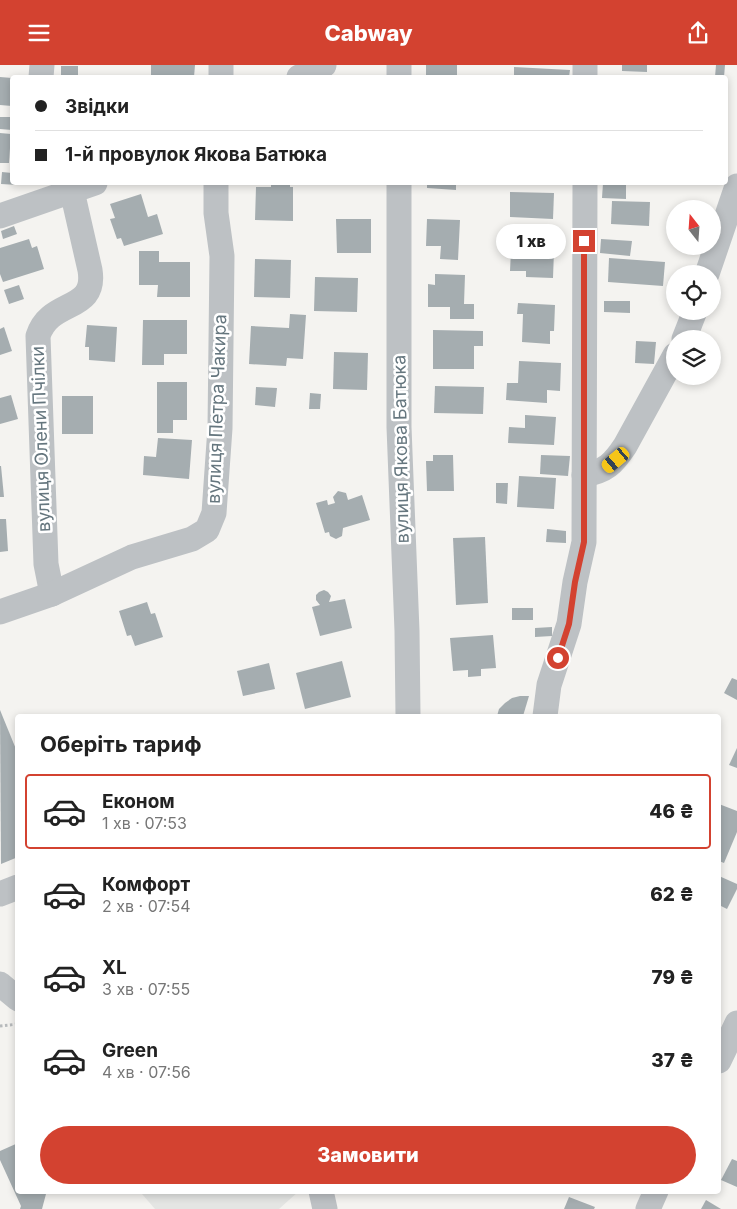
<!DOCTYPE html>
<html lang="uk">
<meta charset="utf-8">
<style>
body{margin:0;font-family:Inter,sans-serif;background:#f6f6f6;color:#222;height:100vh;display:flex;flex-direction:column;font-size:19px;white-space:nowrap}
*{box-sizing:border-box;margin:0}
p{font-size:16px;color:#767676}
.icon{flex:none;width:28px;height:28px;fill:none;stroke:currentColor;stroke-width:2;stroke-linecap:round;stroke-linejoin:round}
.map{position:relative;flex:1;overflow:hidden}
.sheet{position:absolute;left:15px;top:649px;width:706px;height:480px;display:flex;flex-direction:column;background:#fff;border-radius:5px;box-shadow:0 2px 8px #0003}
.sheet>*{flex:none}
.top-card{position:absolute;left:10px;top:10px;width:718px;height:110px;border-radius:5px;box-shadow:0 2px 8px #0003;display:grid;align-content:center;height:110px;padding:0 25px;background:#fff}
.needle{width:32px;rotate:343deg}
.controls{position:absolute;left:666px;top:135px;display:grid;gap:10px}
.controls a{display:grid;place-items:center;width:55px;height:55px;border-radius:50%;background:#fff;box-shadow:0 2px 8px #0003;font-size:25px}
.end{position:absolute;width:22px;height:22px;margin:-11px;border:6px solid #d34230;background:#fff;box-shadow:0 0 0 2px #fff}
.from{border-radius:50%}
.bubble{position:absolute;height:35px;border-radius:18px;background:#fff;box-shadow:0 2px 8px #0003;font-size:16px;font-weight:800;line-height:35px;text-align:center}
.car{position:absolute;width:15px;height:30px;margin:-15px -8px;border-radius:6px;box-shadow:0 0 4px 1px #0007;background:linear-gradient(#f5c518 24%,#345 0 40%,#f5c518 0 76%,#345 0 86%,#f5c518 0)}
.top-card b{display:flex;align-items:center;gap:18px;height:48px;font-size:19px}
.top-card b+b{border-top:1px solid #e0e0e0}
.top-card i{width:12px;height:12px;background:#222}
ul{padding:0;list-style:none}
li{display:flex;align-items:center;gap:15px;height:75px;margin:0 10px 8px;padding:0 15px;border:2px solid transparent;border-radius:5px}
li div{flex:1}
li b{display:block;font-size:19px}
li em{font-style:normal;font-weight:800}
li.selected{border-color:#d34230}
li>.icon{width:45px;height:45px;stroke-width:1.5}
h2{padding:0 25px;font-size:22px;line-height:60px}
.primary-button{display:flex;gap:10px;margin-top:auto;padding:10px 25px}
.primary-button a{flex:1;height:58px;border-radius:30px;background:#d34230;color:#fff;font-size:20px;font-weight:800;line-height:58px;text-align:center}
header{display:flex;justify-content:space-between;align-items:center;height:65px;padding:0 25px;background:#d34230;color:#fff;font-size:22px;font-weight:800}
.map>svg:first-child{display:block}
.built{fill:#e4e5e3}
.building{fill:#a5adb0}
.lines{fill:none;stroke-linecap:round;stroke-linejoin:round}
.path{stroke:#b7babc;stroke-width:3;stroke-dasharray:2.5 2.5;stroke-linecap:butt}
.minor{stroke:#bdc1c4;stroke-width:25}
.route{stroke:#d34230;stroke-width:6}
.labels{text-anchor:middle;stroke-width:5;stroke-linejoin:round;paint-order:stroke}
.street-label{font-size:18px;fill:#65767e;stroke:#fff}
</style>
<header><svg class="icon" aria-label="menu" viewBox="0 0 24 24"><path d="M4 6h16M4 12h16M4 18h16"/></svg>Cabway<svg class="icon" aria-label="share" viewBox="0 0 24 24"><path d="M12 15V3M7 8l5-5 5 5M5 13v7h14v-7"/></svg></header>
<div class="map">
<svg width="737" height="1144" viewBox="0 0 737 1144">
<rect width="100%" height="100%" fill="#f4f3f0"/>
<polygon class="built" points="146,1126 299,1126 279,1144 155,1144 142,1129"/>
<g class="building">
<polygon points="151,0 195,0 194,12 151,12"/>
<rect x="426" y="0" width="31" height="12"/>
<polygon points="622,0 647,0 647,7 622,6"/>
<polygon points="716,0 725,0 724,12 715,12"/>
<rect x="61" y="1" width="17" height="11"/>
<polygon points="514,2 570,5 569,12 514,12"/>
<polygon points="0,12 12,13 12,41 0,40"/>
<polygon points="0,52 12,52 12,65 0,64"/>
<polygon points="0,68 11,69 9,98 0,98"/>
<polygon points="2,107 12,108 12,118 18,118 18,120 1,119"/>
<polygon points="271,118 290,118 290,122 293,122 293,156 255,155 256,122 271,122"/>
<polygon points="427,118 456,118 456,125 427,123"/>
<polygon points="603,118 626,118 626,134 602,133"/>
<polygon points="510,127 554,128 553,154 510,152"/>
<polygon points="141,129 148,152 157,149 163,169 124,181 121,173 117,174 110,154 115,153 110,139"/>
<polygon points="612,136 650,137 649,161 611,159"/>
<polygon points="336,154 371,154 371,188 337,188"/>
<polygon points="427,154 460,155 458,195 440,194 441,181 426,181"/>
<polygon points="14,161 17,169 3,174 1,166"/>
<polygon points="29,174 32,183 37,181 44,204 3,217 0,209 0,183"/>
<polygon points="601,174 632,176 630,191 600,188"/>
<polygon points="511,185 554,186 553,213 526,212 526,206 510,206"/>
<polygon points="139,186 159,186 159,197 190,197 190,232 157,232 158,220 139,220"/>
<polygon points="609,193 665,197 663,221 608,217"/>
<polygon points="255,194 291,195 290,233 254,232"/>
<polygon points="435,209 465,210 464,239 474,239 474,254 450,254 450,242 428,242 428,219 435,220"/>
<polygon points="315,212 358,213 357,247 314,246"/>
<polygon points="19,220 24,234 9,239 4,225"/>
<polygon points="604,236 630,236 630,248 604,247"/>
<polygon points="518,238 555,240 554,266 550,266 550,279 522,277 523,249 517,249"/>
<polygon points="290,249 306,250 303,294 287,293 286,301 249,299 251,261 289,263"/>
<polygon points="143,255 187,255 187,289 164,289 164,300 142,300"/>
<polygon points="87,260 117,262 115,297 89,295 89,282 85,282"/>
<polygon points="4,262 12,286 0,290 0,264"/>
<polygon points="433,265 483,266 483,281 474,281 474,304 433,304"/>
<polygon points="636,276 656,277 654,299 635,298"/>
<polygon points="334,287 368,288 367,325 333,324"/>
<polygon points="519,296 561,298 560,326 547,325 547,338 506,335 507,318 518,318"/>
<polygon points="157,317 187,317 187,355 173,355 173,368 157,368"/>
<polygon points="435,321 484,322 483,349 434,348"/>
<polygon points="256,322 277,323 275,342 255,340"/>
<polygon points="310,328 321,329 320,344 309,344"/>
<polygon points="11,330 18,354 0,359 0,333"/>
<rect x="62" y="331" width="31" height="38"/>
<polygon points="525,350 556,352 554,380 508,378 509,362 525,363"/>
<polygon points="158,373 192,375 189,414 143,410 144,391 156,392"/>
<polygon points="433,390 453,390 454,426 427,426 426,396 433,396"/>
<polygon points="541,390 570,391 568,411 540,409"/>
<polygon points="0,401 1,401 4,432 0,432"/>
<polygon points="519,411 556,413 554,444 517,442"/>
<polygon points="496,418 508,418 507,439 496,438"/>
<polygon points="338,426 346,428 348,435 362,430 370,455 343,463 342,471 336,474 330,471 329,467 325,468 316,438 327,435 328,440 335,438 333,432"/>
<polygon points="0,454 6,454 8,486 0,487"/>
<polygon points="547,464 566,466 566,478 546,477"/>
<polygon points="485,472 488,538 456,540 453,473"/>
<polygon points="324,525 328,527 331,531 329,537 345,534 352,563 320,571 312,542 320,540 316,535 316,530 319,527"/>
<polygon points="147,537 151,549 155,548 163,572 135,581 131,570 127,571 119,546"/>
<rect x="512" y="543" width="21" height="12"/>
<polygon points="552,562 552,571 535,572 535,563"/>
<polygon points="493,570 496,603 481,604 481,611 468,612 468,605 453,606 450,573"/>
<polygon points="342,596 351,632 305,644 296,608"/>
<polygon points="269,598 275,624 243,631 237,606"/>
<polygon points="732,613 737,615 737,635 724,628"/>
<polygon points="520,631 529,631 523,651 497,651 499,644 505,638 512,633"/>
<polygon points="0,645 18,689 18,792 1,799"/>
<polygon points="737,683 737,703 729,700"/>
<polygon points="719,739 737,746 737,767 724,798 719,796"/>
<polygon points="719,811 737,819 737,824 727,844 719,840"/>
<polygon points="18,1078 18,1126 52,1126 46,1129 42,1144 20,1144 21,1141 0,1095 0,1086"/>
<polygon points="732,1094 737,1096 737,1122 721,1115"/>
<polygon points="569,1132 595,1142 594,1144 564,1144"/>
<polygon points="706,1135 721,1144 701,1144"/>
</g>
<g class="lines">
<polyline class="path" points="0,961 18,959"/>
<g class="minor">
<polyline points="221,0 221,12"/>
<polyline points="41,12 42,0"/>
<polyline points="299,12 324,0"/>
<polyline points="399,12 399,0"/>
<polyline points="585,12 585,0"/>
<polyline points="399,118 399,362 407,566 408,651"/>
<polyline points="0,151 95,118"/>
<polyline points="707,209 737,121"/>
<polyline points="684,274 695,246"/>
<path d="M584,410C606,406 613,399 625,381L675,290"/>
<path d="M52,529L46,499L38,271C50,233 97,248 90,205L72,126"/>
<polyline points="0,547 52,529 132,492 192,474 207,465 214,448 220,363 222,191 216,148 216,118"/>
<polyline points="545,651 549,620 569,559 575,517 584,477 585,118"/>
<polyline points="0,829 18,822"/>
<polyline points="0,919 18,934"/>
<polyline points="719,996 737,958"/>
<polyline points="321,1126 325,1144"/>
<polyline points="648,1144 656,1126"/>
</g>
</g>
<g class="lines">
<polyline class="route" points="558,593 569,559 575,517 584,477 584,176"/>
</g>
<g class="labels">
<g class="street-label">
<text transform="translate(217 344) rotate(-88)" y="6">вулиця Петра Чакира</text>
<text transform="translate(41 374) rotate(-92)" y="6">вулиця Олени Пчілки</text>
<text transform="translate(401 384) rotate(-91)" y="6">вулиця Якова Батюка</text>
</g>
</g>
</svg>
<div class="controls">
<a><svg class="needle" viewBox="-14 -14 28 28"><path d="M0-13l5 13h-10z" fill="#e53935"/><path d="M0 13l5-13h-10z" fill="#767676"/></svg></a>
<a><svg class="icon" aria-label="locate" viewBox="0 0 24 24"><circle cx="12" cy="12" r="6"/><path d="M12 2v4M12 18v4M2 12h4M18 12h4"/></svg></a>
<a><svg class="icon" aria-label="layers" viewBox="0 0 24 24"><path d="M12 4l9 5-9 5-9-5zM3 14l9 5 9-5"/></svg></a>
</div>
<i class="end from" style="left:558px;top:593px"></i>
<i class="end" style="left:584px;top:176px"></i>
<div class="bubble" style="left:496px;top:159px;width:70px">1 хв</div>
<i class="car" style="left:616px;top:395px;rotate:230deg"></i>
<div class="top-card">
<b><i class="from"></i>Звідки</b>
<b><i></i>1-й провулок Якова Батюка</b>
</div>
<section class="sheet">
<h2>Оберіть тариф</h2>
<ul>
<li class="selected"><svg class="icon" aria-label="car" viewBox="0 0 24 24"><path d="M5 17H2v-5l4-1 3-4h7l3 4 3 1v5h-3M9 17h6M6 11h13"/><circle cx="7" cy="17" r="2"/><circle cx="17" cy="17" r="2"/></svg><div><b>Економ</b><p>1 хв · 07:53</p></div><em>46 ₴</em></li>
<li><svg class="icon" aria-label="car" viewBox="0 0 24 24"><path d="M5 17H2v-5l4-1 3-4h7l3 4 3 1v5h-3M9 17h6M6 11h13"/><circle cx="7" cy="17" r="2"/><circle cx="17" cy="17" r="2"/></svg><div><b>Комфорт</b><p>2 хв · 07:54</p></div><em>62 ₴</em></li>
<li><svg class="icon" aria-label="car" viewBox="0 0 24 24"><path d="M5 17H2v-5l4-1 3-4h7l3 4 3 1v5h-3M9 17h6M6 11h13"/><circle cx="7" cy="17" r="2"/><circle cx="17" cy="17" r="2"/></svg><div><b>XL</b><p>3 хв · 07:55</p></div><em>79 ₴</em></li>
<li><svg class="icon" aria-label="car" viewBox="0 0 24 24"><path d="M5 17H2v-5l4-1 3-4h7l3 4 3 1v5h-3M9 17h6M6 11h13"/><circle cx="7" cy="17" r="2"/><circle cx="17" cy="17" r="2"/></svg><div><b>Green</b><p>4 хв · 07:56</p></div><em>37 ₴</em></li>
</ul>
<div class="primary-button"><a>Замовити</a></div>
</section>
</div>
